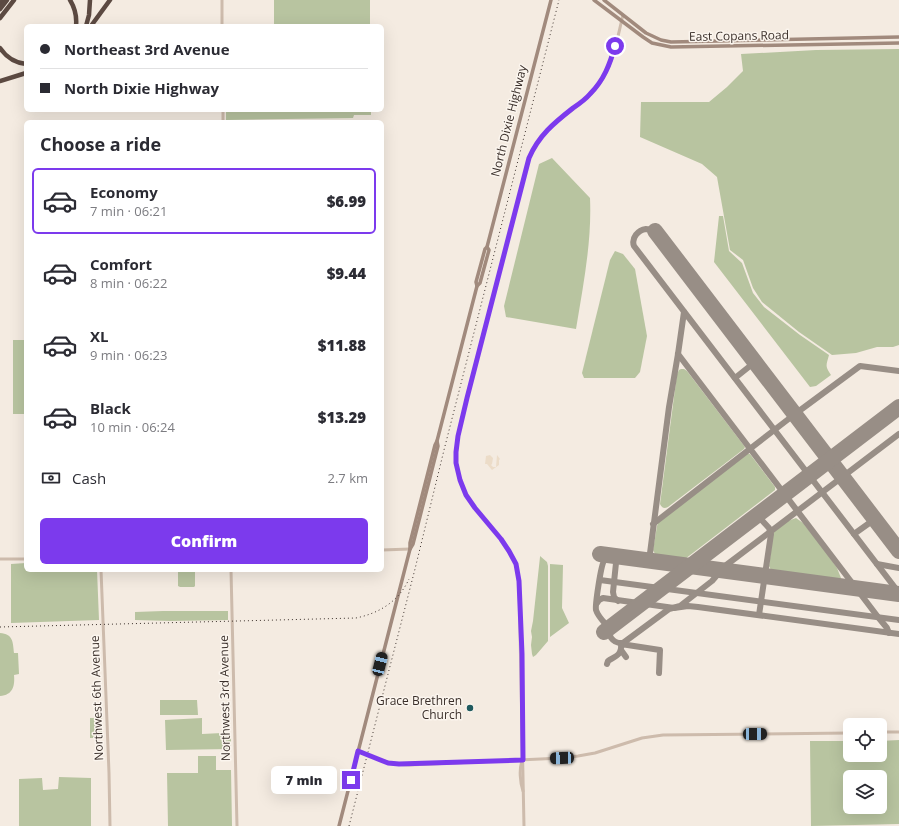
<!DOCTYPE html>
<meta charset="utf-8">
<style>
body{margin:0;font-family:"Open Sans",sans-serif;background:#f7f7f7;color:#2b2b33;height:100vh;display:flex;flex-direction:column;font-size:15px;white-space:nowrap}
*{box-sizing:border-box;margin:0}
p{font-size:13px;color:#7c7c81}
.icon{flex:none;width:22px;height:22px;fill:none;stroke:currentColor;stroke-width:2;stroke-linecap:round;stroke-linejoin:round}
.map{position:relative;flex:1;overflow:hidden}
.sheet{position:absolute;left:24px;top:120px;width:360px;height:452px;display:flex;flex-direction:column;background:#fff;border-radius:6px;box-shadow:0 4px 16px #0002}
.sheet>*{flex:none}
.guide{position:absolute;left:24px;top:24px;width:360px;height:88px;border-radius:6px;box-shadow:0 4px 16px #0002;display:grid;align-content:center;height:88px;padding:0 16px;background:#fff}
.tools{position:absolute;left:843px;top:718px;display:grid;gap:8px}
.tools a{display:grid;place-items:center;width:44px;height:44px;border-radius:6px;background:#fff;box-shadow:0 4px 16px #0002;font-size:20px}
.end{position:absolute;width:18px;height:18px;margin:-9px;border:5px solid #7c3aed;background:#fff;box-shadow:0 0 0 2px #fff}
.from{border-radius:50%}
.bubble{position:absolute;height:28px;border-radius:6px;background:#fff;box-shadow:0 4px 16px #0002;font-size:13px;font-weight:800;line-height:28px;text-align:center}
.car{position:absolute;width:12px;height:24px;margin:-12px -6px;border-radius:5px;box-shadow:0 0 3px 1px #0007;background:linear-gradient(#222 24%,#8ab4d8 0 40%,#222 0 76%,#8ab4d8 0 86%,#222 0)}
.guide b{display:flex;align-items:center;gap:14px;height:38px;font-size:15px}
.guide b+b{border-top:1px solid #e1e1e2}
.guide i{width:10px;height:10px;background:#2b2b33}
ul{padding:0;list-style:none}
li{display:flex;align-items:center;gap:12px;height:66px;margin:0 8px 6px;padding:0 8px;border:2px solid transparent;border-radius:6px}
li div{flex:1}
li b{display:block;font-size:15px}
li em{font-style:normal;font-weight:800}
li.on{border-color:#7c3aed}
li>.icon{width:36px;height:36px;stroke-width:1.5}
h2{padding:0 16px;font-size:18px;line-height:48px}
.pay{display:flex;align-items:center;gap:10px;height:44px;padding:0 16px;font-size:15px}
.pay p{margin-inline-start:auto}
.cta{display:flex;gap:8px;margin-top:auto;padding:8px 16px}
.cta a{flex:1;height:46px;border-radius:6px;background:#7c3aed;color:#fff;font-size:16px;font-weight:800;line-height:46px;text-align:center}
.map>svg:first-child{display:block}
.green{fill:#b8c4a0;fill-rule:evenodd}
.plaza{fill:#ecdcc8}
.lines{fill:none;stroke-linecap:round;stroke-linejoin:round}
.taxiway{stroke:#988e86;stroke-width:6}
.runway{stroke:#988e86;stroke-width:16}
.tertiary{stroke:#cdbbac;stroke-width:3}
.secondary{stroke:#a18a7d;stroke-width:3.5}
.motorway{stroke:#5c4a42;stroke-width:4.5}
.rail{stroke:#3b302b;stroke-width:1;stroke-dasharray:1 3;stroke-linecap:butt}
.route{stroke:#7c3aed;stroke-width:5}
.poi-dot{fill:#1f5a5e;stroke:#fbf5ee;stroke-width:1.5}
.labels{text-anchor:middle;stroke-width:3;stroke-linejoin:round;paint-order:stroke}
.street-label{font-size:12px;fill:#3b302b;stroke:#fbf5ee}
.poi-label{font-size:12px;fill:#3b302b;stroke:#fbf5ee;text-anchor:end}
</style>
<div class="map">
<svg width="899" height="826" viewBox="0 0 899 826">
<rect width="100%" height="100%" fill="#f4ebe1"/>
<g class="green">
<rect x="274" y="0" width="96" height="26"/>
<polygon points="899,49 899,345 893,347 877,347 856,353 832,355 799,332 762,302 753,288 743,260 730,250 717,177 702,164 640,137 641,102 709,102 727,87 743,71 741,54 816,50"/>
<polygon points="226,110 371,110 371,115 354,115 353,118 226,120"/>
<path d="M552,158L590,198C592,242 583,286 576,329L506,317L504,306L539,164Z"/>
<path d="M719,216H723L729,251L742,263L753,293L764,307L800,335L829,355C826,366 825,366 831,375L816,386L810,387L714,262Z"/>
<polygon points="615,251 623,254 635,269 647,336 640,372 635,378 584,378 582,373 610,260"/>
<rect x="13" y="340" width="13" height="74"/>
<path d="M681,369H684L687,371L745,447L744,449L668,507C664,509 662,508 660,504L677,374L679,370Z"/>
<polygon points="747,454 750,454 775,487 775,490 685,559 657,556 655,554 653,550 657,526 658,523"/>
<polygon points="796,518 803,523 823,548 837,568 841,578 839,580 771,570 769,566 773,535 774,532 788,521"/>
<polygon points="540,556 547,562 548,566 548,641 536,655 533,657 532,654 531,645 532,637 531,631 533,621 540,557"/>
<polygon points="26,563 26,570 97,570 99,620 11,623 11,564"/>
<polygon points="550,564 563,565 562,608 569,623 550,637"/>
<polygon points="178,570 195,570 195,586 194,587 180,587 178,586"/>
<polygon points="163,611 228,611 228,620 170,621 135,620 135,612"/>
<path d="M0,633C13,634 13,642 14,653H18L19,674L14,675C15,686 13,695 0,696Z"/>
<polygon points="160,700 197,700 198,715 160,715"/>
<rect x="90" y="718" width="12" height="20"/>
<polygon points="202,718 202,734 222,733 224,734 231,734 231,749 166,750 165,720"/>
<path d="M899,740V824L811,826L810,741H850V755H880V741ZM850,777H880V807H850Z"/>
<polygon points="198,756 216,756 216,770 231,770 232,826 168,826 167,773 198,773"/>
<polygon points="59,777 91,778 91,826 19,826 19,779 42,778 43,790 58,789"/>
</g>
<polygon class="plaza" points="490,455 493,458 492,464 491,465 493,467 496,467 497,455 500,459 499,460 499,465 492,470 487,464 485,464 486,456"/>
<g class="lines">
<g class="taxiway">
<path d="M655,231C652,230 649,229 646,229C638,230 631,238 634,246L899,593"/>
<polyline points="678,354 878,617 887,628 889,633"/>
<polyline points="735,378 755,362"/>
<polyline points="757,515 769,528 771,534 759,615"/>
<polyline points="653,524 795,414 860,366 899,371"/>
<polyline points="854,534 875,519"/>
<polyline points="649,561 669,407 678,354 684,312"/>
<polyline points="877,564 899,568"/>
<polyline points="600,580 899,620"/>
<polyline points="618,601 614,597 613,592 616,563 620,558 624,557"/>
<polyline points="597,603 599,600 603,598 674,608 688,606 698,607 899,634"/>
<path d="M612,626C605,634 613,644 623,643L669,609L680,606L712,581L725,566L899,434"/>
<path d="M609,628C605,623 598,617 596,610C595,605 601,565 604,561C607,557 611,556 615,556"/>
<polyline points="621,650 626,657"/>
<path d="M607,664L608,661C616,656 622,655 621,644L660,650L659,673"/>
</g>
<g class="runway">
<polyline points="655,231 899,551"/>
<polyline points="600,554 899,594"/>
<polyline points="604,632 899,407"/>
</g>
<g class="tertiary">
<polyline points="222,0 222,26"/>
<polyline points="223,110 223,122"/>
<polyline points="382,550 410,549"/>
<polyline points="0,559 26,559"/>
<polyline points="101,570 109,773 110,826"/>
<polyline points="231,570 237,826"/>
<polyline points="880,732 899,732"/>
<path d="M358,751C375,758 390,765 409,765L562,758L578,756L595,753L642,738L663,735L850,733"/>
<path d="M522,761C519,769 520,782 523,791"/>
<path d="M524,826L519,582L516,564L509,551L501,539L475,508L466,495L460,480L456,463V452L458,436L467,398L529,158C544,122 574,115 597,87C613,67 617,39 623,15"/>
</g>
<g class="secondary">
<polyline points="594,0 643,37 652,43 671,47 899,43"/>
<polyline points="604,0 646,33 661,40 671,42 899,37"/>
<polyline points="477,286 476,282 485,249 487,247 551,0"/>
<polyline points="410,549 413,544 438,446 437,441"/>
<polyline points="339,826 410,549 410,543 435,445 437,441 477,286 480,283 489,250 487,247"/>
</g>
<g class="motorway">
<path d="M70,0C75,8 77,16 76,26"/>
<polyline points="0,4 3,0"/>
<polyline points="0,9 7,0"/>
<polyline points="0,18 14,0"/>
<polyline points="86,26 89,15 90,0"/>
<polyline points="91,26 110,0"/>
<path d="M0,48C6,57 15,63 26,64"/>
<polyline points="0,81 26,73"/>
</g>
<g class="rail">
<path d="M0,627L356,618C380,613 399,601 409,579"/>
<polyline points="349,826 415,569 444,450 559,0"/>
</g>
</g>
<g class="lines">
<path class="route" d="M351,780L358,751L388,763L399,764L523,760L522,654L519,581L516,564L509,551L501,539L475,508L466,495L460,480L456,463V452L458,436L467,398L529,158C539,135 554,123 573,108C579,104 585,100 590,94C604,80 610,64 615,46"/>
</g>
<circle class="poi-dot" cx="470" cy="708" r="4"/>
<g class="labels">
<g class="street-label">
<text transform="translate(739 36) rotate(-1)" y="4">East Copans Road</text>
<text transform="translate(509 121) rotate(-76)" y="4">North Dixie Highway</text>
<text transform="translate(97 698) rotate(-92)" y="4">Northwest 6th Avenue</text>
<text transform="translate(225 698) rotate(-91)" y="4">Northwest 3rd Avenue</text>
</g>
<g class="poi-label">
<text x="462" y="705">Grace Brethren<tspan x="462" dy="14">Church</tspan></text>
</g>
</g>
</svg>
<div class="tools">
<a><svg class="icon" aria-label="locate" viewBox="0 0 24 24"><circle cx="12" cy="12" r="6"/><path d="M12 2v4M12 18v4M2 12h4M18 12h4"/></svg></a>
<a><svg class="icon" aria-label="layers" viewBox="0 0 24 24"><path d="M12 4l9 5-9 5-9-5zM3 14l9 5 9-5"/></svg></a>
</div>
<i class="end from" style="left:615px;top:46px"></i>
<i class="end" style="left:351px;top:780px"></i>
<div class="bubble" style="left:271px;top:766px;width:66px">7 min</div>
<i class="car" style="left:380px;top:664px;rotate:14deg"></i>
<i class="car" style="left:755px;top:734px;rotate:89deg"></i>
<i class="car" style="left:562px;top:758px;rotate:268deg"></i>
<div class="guide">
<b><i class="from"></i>Northeast 3rd Avenue</b>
<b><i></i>North Dixie Highway</b>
</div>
<section class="sheet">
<h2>Choose a ride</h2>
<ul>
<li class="on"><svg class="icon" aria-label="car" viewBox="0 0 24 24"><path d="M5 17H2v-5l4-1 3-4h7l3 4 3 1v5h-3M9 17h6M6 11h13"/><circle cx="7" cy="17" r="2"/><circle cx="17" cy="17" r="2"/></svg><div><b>Economy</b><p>7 min · 06:21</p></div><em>$6.99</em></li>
<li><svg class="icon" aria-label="car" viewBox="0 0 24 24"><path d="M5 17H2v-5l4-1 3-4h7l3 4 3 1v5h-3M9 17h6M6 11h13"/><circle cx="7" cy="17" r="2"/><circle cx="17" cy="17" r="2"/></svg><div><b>Comfort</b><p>8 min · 06:22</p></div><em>$9.44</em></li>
<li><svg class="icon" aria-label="car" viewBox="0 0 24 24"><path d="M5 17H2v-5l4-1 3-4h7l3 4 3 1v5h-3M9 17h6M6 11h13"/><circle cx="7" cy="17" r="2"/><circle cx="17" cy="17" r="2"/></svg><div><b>XL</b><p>9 min · 06:23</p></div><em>$11.88</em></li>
<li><svg class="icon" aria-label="car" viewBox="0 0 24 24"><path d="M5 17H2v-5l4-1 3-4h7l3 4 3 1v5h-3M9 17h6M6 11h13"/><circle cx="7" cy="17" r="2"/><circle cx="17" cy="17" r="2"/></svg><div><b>Black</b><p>10 min · 06:24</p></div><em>$13.29</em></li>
</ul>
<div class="pay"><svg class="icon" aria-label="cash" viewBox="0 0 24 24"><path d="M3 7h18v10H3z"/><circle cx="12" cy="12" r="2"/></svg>Cash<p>2.7 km</p></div>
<div class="cta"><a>Confirm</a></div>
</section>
</div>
